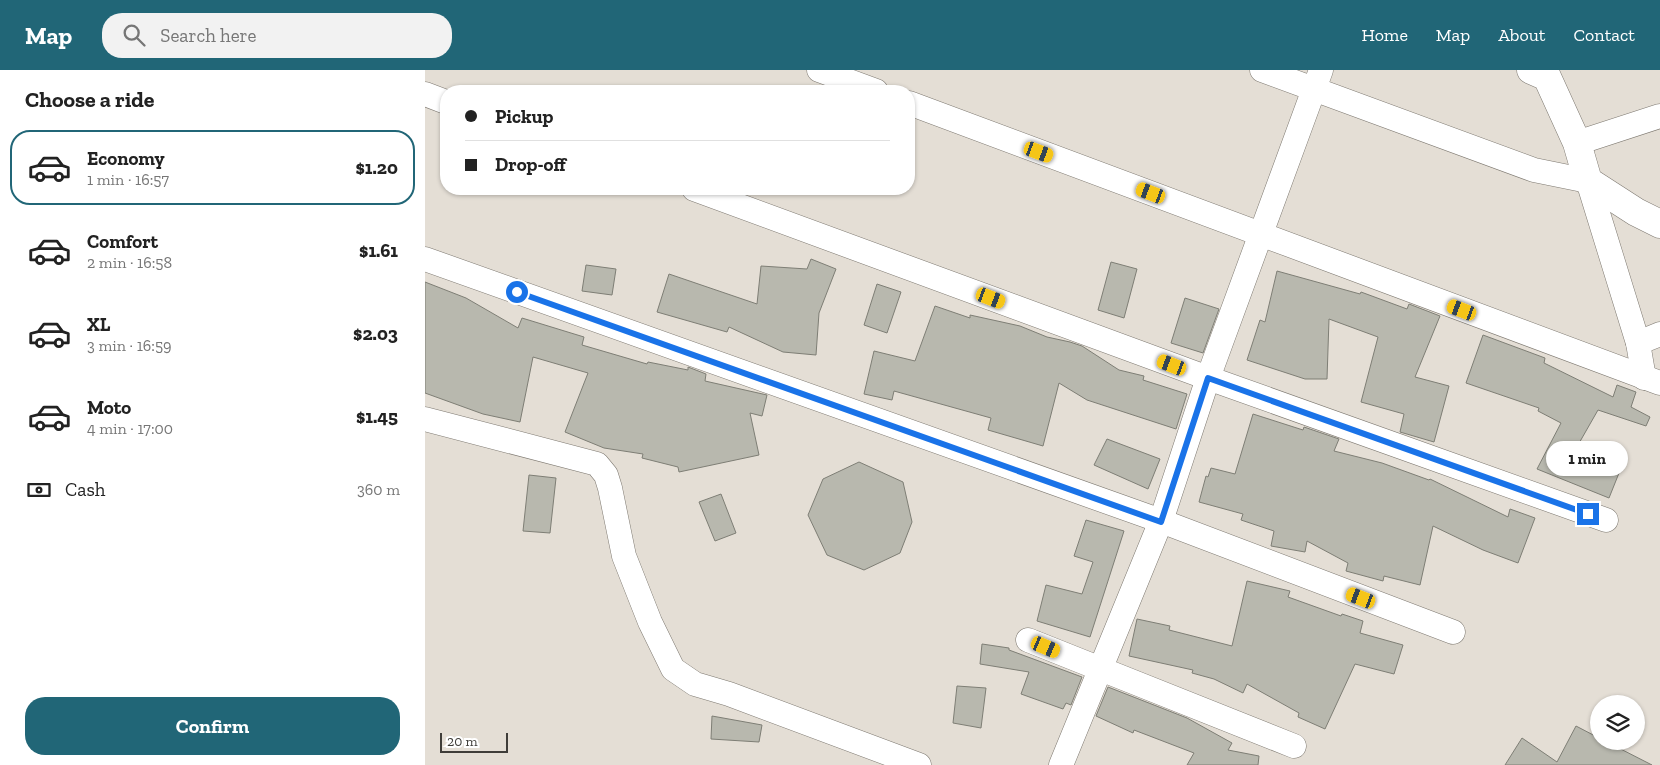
<!DOCTYPE html>
<meta charset="utf-8">
<style>
body{margin:0;font-family:"Zilla Slab",serif;background:#f2f2f2;color:#222;height:100vh;display:flex;flex-direction:column;font-size:19px;white-space:nowrap}
*{box-sizing:border-box;margin:0}
p{font-size:16px;color:#767676}
.icon{flex:none;width:28px;height:28px;fill:none;stroke:currentColor;stroke-width:2;stroke-linecap:round;stroke-linejoin:round}
.map{position:relative;flex:1;overflow:hidden}
.sheet{display:flex;flex-direction:column;background:#fff;width:425px}
.sheet>*{flex:none}
.banner{position:absolute;left:15px;top:15px;width:475px;height:110px;border-radius:20px;box-shadow:0 1px 4px #0004;display:grid;align-content:center;height:110px;padding:0 25px;background:#fff}
.fabs{position:absolute;left:1165px;top:625px;display:grid;gap:10px}
.fabs a{display:grid;place-items:center;width:55px;height:55px;border-radius:50%;background:#fff;box-shadow:0 1px 4px #0004;font-size:25px}
.scale{position:absolute;left:15px;bottom:12px;width:68px;box-sizing:border-box;padding-left:5px;border:2px solid #3f3d39;border-top:0;font-size:14px;line-height:18px;white-space:nowrap;color:#3f3d39;-webkit-text-stroke:4px #fff;paint-order:stroke}
.end{position:absolute;width:22px;height:22px;margin:-11px;border:6px solid #1a73e8;background:#fff;box-shadow:0 0 0 2px #fff}
.from{border-radius:50%}
.bubble{position:absolute;height:35px;border-radius:18px;background:#fff;box-shadow:0 1px 4px #0004;font-size:16px;font-weight:800;line-height:35px;text-align:center}
.car{position:absolute;width:15px;height:30px;margin:-15px -8px;border-radius:6px;box-shadow:0 0 4px 1px #0007;background:linear-gradient(#f5c518 24%,#345 0 40%,#f5c518 0 76%,#345 0 86%,#f5c518 0)}
.banner b{display:flex;align-items:center;gap:18px;height:48px;font-size:19px}
.banner b+b{border-top:1px solid #e0e0e0}
.banner i{width:12px;height:12px;background:#222}
ul{padding:0;list-style:none}
li{display:flex;align-items:center;gap:15px;height:75px;margin:0 10px 8px;padding:0 15px;border:2px solid transparent;border-radius:20px}
li div{flex:1}
li b{display:block;font-size:19px}
li em{font-style:normal;font-weight:800}
li.current{border-color:#216677}
li>.icon{width:45px;height:45px;stroke-width:1.5}
h2{padding:0 25px;font-size:22px;line-height:60px}
.pay{display:flex;align-items:center;gap:12px;height:55px;padding:0 25px;font-size:19px}
.pay p{margin-inline-start:auto}
.button{display:flex;gap:10px;margin-top:auto;padding:10px 25px}
.button a{flex:1;height:58px;border-radius:20px;background:#216677;color:#fff;font-size:20px;font-weight:800;line-height:58px;text-align:center}
header{display:flex;align-items:center;gap:30px;box-sizing:border-box;height:70px;padding:0 25px;background:#216677;color:#fff}
header strong{font-size:24px}
nav{display:flex;gap:28px;margin-inline-start:auto;font-size:18px}
.search{width:350px;height:45px;background:#f2f2f2;display:flex;align-items:center;gap:12px;box-sizing:border-box;padding:0 18px;border-radius:20px;color:#767676;font-size:19px}
main{display:flex;flex:1;min-height:0}
.map>svg:first-child{display:block}
.building{fill:#b8b8ae;stroke:#7e7e75}
.lines{fill:none;stroke-linecap:round;stroke-linejoin:round}
.minor-casing{stroke:#7e7971;stroke-width:25}
.tertiary-casing{stroke:#7e7971;stroke-width:29}
.minor{stroke:#fff;stroke-width:24}
.tertiary{stroke:#fff;stroke-width:28}
.route{stroke:#1a73e8;stroke-width:6}
</style>
<header>
<strong>Map</strong>
<div class="search"><svg class="icon" aria-label="search" viewBox="0 0 24 24"><circle cx="10" cy="10" r="6"/><path d="M15 15l6 6"/></svg>Search here</div>
<nav><a>Home</a><a>Map</a><a>About</a><a>Contact</a></nav>
</header>
<main>
<section class="sheet">
<h2>Choose a ride</h2>
<ul>
<li class="current"><svg class="icon" aria-label="car" viewBox="0 0 24 24"><path d="M5 17H2v-5l4-1 3-4h7l3 4 3 1v5h-3M9 17h6M6 11h13"/><circle cx="7" cy="17" r="2"/><circle cx="17" cy="17" r="2"/></svg><div><b>Economy</b><p>1 min · 16:57</p></div><em>$1.20</em></li>
<li><svg class="icon" aria-label="car" viewBox="0 0 24 24"><path d="M5 17H2v-5l4-1 3-4h7l3 4 3 1v5h-3M9 17h6M6 11h13"/><circle cx="7" cy="17" r="2"/><circle cx="17" cy="17" r="2"/></svg><div><b>Comfort</b><p>2 min · 16:58</p></div><em>$1.61</em></li>
<li><svg class="icon" aria-label="car" viewBox="0 0 24 24"><path d="M5 17H2v-5l4-1 3-4h7l3 4 3 1v5h-3M9 17h6M6 11h13"/><circle cx="7" cy="17" r="2"/><circle cx="17" cy="17" r="2"/></svg><div><b>XL</b><p>3 min · 16:59</p></div><em>$2.03</em></li>
<li><svg class="icon" aria-label="car" viewBox="0 0 24 24"><path d="M5 17H2v-5l4-1 3-4h7l3 4 3 1v5h-3M9 17h6M6 11h13"/><circle cx="7" cy="17" r="2"/><circle cx="17" cy="17" r="2"/></svg><div><b>Moto</b><p>4 min · 17:00</p></div><em>$1.45</em></li>
</ul>
<div class="pay"><svg class="icon" aria-label="cash" viewBox="0 0 24 24"><path d="M3 7h18v10H3z"/><circle cx="12" cy="12" r="2"/></svg>Cash<p>360 m</p></div>
<div class="button"><a>Confirm</a></div>
</section>
<div class="map">
<svg width="1235" height="695" viewBox="0 0 1235 695">
<rect width="100%" height="100%" fill="#e4ded5"/>
<g class="building">
<polygon points="386,189 411,199 394,243 391,285 358,282 304,257 302,262 232,242 244,204 332,234 336,196 382,199"/>
<polygon points="686,192 712,199 699,248 673,240"/>
<polygon points="161,195 191,199 187,225 157,221"/>
<polygon points="852,201 935,224 936,222 982,239 984,234 1015,246 990,307 1024,316 1009,372 975,362 979,344 936,332 953,267 904,249 902,309 880,309 822,290 835,250 840,252"/>
<polygon points="0,212 41,228 93,258 97,248 159,267 157,275 222,294 223,292 263,300 263,297 281,304 280,311 342,325 337,346 325,343 334,385 254,402 253,397 217,388 218,384 179,378 140,362 163,303 108,287 95,352 58,344 0,323"/>
<polygon points="452,214 476,222 462,263 439,255"/>
<polygon points="760,228 794,239 778,283 746,273"/>
<polygon points="510,236 545,248 545,245 595,256 622,267 645,272 657,276 694,300 719,306 718,310 762,324 751,359 662,330 634,313 618,376 563,360 566,348 469,321 467,330 439,324 449,281 490,291"/>
<polygon points="1058,265 1120,288 1119,293 1188,327 1192,315 1211,322 1206,337 1225,347 1221,356 1173,340 1149,382 1194,403 1184,428 1112,399 1136,353 1113,341 1114,338 1041,313"/>
<polygon points="828,344 878,360 879,357 914,369 909,381 957,393 1004,410 1005,409 1083,447 1085,439 1110,448 1093,493 1058,480 1008,456 995,515 959,506 958,511 921,501 923,493 882,471 880,482 846,476 849,461 816,450 818,444 774,432 781,406 783,407 786,398 810,404"/>
<polygon points="682,369 735,389 723,419 669,395"/>
<polygon points="434,392 478,412 487,452 475,483 439,500 402,485 383,445 398,409"/>
<polygon points="104,405 131,408 125,463 98,461"/>
<polygon points="296,424 311,463 290,471 274,432"/>
<polygon points="661,450 699,461 665,567 612,551 621,515 657,524 668,492 649,486"/>
<polygon points="822,511 865,521 863,527 916,546 917,544 938,551 935,563 978,575 969,604 930,594 900,659 873,647 874,643 822,614 818,623 789,609 767,603 768,600 704,586 712,549 745,556 744,560 807,576"/>
<polygon points="557,574 584,578 584,580 657,607 646,635 641,633 638,639 596,624 604,602 555,594"/>
<polygon points="532,616 561,618 556,658 528,653"/>
<polygon points="683,617 762,648 807,673 803,680 834,686 833,695 762,695 769,683 709,660 708,663 671,646"/>
<polygon points="287,646 337,655 334,672 286,669"/>
<polygon points="1151,656 1174,668 1174,671 1180,671 1227,695 1080,695 1097,668 1132,692"/>
</g>
<g class="lines">
<defs>
<g id="minor">
<polyline points="394,0 451,21"/>
<polyline points="837,0 1109,100 1163,111 1213,273 1219,308"/>
<polyline points="0,24 21,32"/>
<polyline points="484,33 1235,313"/>
<polyline points="1152,73 1235,46"/>
<polyline points="269,119 783,308 1181,450"/>
<polyline points="0,189 736,451 1028,562"/>
<polyline points="1213,273 1235,264"/>
<polyline points="0,349 172,394 181,405 185,418 199,486 225,552 248,599 270,614 304,624 494,695"/>
<polyline points="603,570 869,676"/>
<polyline points="636,695 736,451 783,308 896,0"/>
</g>
<polyline id="tertiary" points="1106,0 1122,7 1152,73 1163,111 1211,142 1235,154"/>
</defs>
<use href="#minor" class="minor-casing"/>
<use href="#tertiary" class="tertiary-casing"/>
<use href="#minor" class="minor"/>
<use href="#tertiary" class="tertiary"/>
</g>
<g class="lines">
<polyline class="route" points="92,222 736,452 783,308 1163,444"/>
</g>
</svg>
<div class="fabs">
<a><svg class="icon" aria-label="layers" viewBox="0 0 24 24"><path d="M12 4l9 5-9 5-9-5zM3 14l9 5 9-5"/></svg></a>
</div>
<div class="scale">20 m</div>
<i class="end from" style="left:92px;top:222px"></i>
<i class="end" style="left:1163px;top:444px"></i>
<div class="bubble" style="left:1121px;top:371px;width:82px">1 min</div>
<i class="car" style="left:614px;top:82px;rotate:110deg"></i>
<i class="car" style="left:726px;top:123px;rotate:291deg"></i>
<i class="car" style="left:566px;top:228px;rotate:111deg"></i>
<i class="car" style="left:1037px;top:240px;rotate:291deg"></i>
<i class="car" style="left:747px;top:295px;rotate:291deg"></i>
<i class="car" style="left:936px;top:528px;rotate:291deg"></i>
<i class="car" style="left:621px;top:577px;rotate:113deg"></i>
<div class="banner">
<b><i class="from"></i>Pickup</b>
<b><i></i>Drop-off</b>
</div>
</div>
</main>
